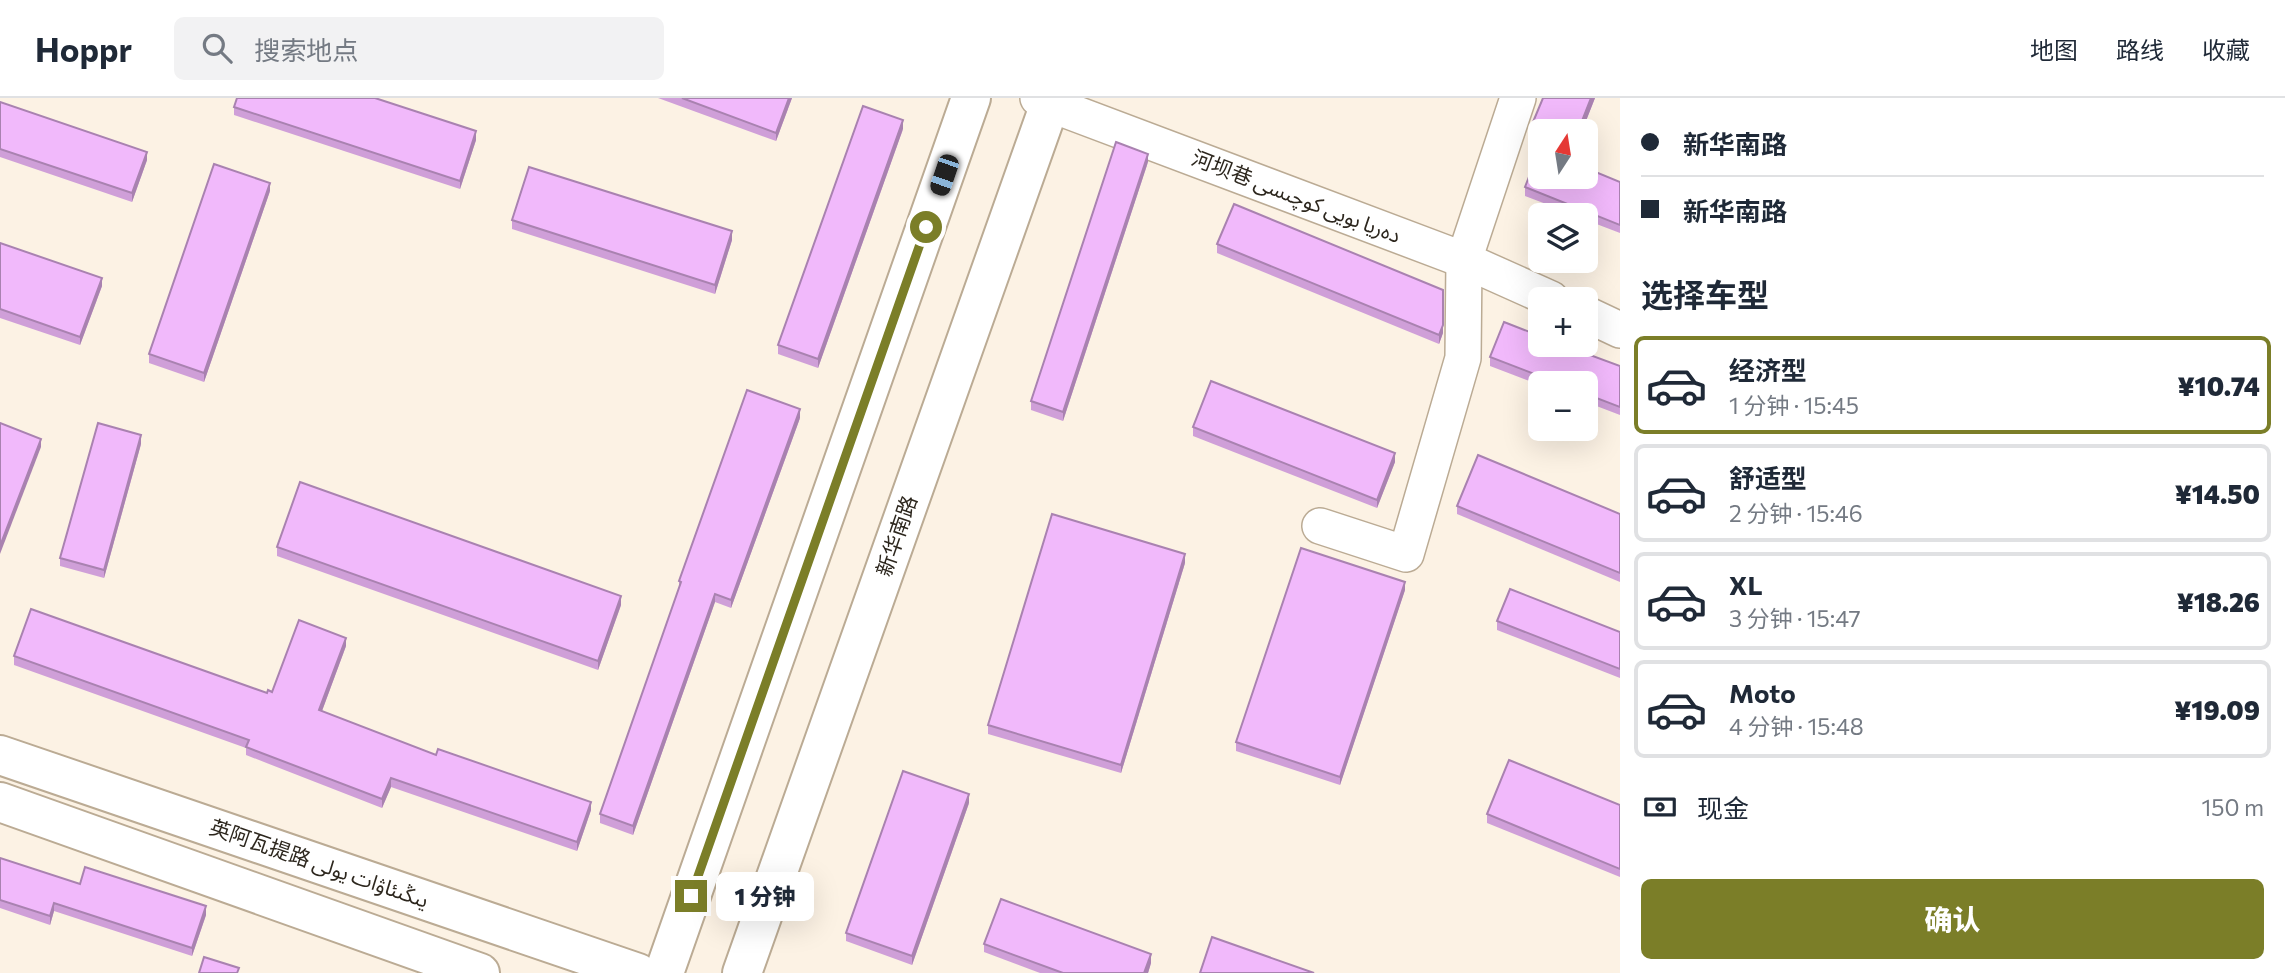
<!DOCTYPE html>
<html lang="zh">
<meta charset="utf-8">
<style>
body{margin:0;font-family:Commissioner,"Noto Sans Arabic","Noto Sans SC",sans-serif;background:#f2f2f3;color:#1f2937;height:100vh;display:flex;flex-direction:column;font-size:26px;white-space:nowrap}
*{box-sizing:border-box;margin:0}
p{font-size:23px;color:#747a83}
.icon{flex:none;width:38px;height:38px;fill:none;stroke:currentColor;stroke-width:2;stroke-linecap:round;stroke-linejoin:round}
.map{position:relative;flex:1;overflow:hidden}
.details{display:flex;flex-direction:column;background:#fff;width:665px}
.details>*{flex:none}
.guide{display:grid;align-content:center;height:154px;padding:0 21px;background:#fff}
.needle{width:46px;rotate:12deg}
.buttons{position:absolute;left:1528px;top:21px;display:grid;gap:14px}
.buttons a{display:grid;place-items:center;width:70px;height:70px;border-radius:10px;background:#fff;box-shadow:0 7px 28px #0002;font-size:35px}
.end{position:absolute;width:32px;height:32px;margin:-16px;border:9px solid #7b7e28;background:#fff;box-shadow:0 0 0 4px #fff}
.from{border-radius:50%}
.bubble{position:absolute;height:49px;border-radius:10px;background:#fff;box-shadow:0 7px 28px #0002;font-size:23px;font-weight:800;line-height:49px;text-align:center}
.car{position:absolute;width:21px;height:42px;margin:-21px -10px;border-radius:9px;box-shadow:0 0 5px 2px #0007;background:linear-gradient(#222 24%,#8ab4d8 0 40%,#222 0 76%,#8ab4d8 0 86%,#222 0)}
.guide b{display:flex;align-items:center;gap:24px;height:66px;font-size:26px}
.guide b+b{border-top:2px solid #e0e1e3}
.guide i{width:18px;height:18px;background:#1f2937}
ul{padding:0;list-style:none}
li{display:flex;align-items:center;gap:21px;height:98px;margin:0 14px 10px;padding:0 7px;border:4px solid #e0e1e3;border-radius:10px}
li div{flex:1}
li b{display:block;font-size:26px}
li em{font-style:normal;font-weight:800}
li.selected{border-color:#7b7e28}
li>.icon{width:63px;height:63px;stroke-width:1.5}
h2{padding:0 21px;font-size:32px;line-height:84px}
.pay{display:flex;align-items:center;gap:18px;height:77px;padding:0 21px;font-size:26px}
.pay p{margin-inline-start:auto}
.cta{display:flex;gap:14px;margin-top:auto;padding:14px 21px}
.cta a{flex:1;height:80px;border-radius:10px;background:#7b7e28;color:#fff;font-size:28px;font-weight:800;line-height:80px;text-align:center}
header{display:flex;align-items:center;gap:42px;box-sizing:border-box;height:98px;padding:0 35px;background:#fff;border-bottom:2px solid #e0e1e3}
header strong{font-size:33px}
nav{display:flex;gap:38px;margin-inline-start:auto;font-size:24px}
.search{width:490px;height:63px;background:#f2f2f3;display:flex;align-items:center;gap:18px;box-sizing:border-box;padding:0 24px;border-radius:10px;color:#747a83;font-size:26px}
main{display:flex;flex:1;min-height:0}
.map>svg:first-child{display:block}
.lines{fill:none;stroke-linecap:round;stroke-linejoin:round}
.minor-casing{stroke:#bbab94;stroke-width:38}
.tertiary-casing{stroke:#bbab94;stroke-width:42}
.secondary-casing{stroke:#bbab94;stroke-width:42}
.minor{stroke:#fff;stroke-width:35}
.tertiary{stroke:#fff;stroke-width:38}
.secondary{stroke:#fff;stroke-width:38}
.wall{fill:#cf9fd8}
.shaded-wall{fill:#a982b0}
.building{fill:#f1b9fb;stroke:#a982b0;stroke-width:2}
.route{stroke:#7b7e28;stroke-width:9}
.labels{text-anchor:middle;stroke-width:5;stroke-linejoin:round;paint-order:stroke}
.street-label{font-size:21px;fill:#2d271e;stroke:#fff}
</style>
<header>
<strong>Hoppr</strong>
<div class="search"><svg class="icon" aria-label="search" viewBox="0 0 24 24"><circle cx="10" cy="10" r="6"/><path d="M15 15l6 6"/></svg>搜索地点</div>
<nav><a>地图</a><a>路线</a><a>收藏</a></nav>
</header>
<main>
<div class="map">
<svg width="1620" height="875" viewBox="0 0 1620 875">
<rect width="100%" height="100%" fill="#fcf2e4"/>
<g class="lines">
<defs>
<g id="minor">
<polyline points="1038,0 1050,6 1464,162 1551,201"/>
<polyline points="1586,216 1620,232"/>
<polyline points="1320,428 1406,456 1463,260 1464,162 1518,0"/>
</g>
<g id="tertiary">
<polyline points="0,657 638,875"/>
<polyline points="0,704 480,875"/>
</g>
<g id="secondary">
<polyline points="664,875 971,0"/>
<polyline points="742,875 1052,0"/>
</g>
</defs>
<use href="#minor" class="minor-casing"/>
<use href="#tertiary" class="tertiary-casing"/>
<use href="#secondary" class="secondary-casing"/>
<use href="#minor" class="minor"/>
<use href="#tertiary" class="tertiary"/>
<use href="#secondary" class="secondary"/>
</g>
<g class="wall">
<polygon points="658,0 792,0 776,43"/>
<polygon points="1543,0 1595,0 1582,33 1540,33 1540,36 1533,33 1533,24"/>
<polygon points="0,4 147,62 132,104 0,59"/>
<polygon points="234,9 476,42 460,91 234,17"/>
<polygon points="903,31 818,270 778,256 778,247"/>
<polygon points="1148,64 1063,323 1031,312 1031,303"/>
<polygon points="1620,84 1620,135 1586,122 1586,117 1575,117 1525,98 1525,89"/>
<polygon points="270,93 204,284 149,265 149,256"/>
<polygon points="512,122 732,142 715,196 512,131"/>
<polygon points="0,145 102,188 80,247 0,220"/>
<polygon points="1217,146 1443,235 1439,246 1217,155"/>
<polygon points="1490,259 1620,268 1620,317 1586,304 1586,285 1540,285 1540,287 1490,268"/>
<polygon points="800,320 731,510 715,504 633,737 600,725 600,716 679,491 679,483"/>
<polygon points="1193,329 1395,364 1377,410 1193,338"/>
<polygon points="141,346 104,480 60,468 60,460"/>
<polygon points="1457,408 1620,416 1620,484 1457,416"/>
<polygon points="277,449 621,507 598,572 277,458"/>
<polygon points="1185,465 1121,675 988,636 988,627"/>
<polygon points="1405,492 1340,687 1236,653 1236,644"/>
<polygon points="1497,523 1620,534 1620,580 1497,532"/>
<polygon points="346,548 322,613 436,657 591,712 577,753 391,689 382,710 246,657 246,650 14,567 14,558 267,595 272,594"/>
<polygon points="969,705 912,867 846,843 846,835"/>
<polygon points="1620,707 1620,779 1487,725 1487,716"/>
<polygon points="0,760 80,786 206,817 192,858 54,813 50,827 0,810"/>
<polygon points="984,846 1151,865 1148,875 1040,875 984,854"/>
</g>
<g class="shaded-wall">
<polygon points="789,0 792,0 776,43 776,35"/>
<polygon points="1591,0 1595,0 1582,33 1578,33"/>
<polygon points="903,22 903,31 818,270 818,261"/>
<polygon points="476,33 476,42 460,91 460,83"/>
<polygon points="147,54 147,62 132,104 132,95"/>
<polygon points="1148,56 1148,64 1063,323 1063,314"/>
<polygon points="270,85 270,93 204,284 204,275"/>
<polygon points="732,133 732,142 715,196 715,187"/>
<polygon points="102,180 102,188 80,247 80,239"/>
<polygon points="1443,192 1443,235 1439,246 1439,237"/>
<polygon points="800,311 800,320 731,510 731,502"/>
<polygon points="141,337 141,346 104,480 104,472"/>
<polygon points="41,341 41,349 0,456 0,448"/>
<polygon points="1395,355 1395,364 1377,410 1377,402"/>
<polygon points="1185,456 1185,465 1121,675 1121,667"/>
<polygon points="1405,484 1405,492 1340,687 1340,679"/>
<polygon points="715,496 715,504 633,737 633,728"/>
<polygon points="621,498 621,507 598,572 598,563"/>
<polygon points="346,540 346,548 319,621 319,612"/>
<polygon points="391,680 391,689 382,710 382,701"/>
<polygon points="969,696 969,705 912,867 912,858"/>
<polygon points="591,704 591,712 577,753 577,744"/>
<polygon points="54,805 54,813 50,827 50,818"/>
<polygon points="206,808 206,817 192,858 192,850"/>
<polygon points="1151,856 1151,865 1148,875 1144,875"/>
</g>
<g class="building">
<polygon points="237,0 375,0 476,33 460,83 234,9"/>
<polygon points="682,0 789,0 776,35"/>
<polygon points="1543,0 1591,0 1578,33 1547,33 1548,30 1533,24"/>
<polygon points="0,4 147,54 132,95 0,51"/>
<polygon points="863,8 903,22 818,261 778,247"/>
<polygon points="1116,44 1148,56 1063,314 1031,303"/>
<polygon points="1540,51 1540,79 1586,79 1586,70 1620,84 1620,127 1525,89"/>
<polygon points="214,66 270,85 204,275 149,256"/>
<polygon points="529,69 732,133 715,187 512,122"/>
<polygon points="1234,106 1443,192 1443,227 1439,237 1217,146"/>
<polygon points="0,145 102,180 80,239 0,211"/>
<polygon points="1504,224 1540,238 1540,247 1563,247 1620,268 1620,309 1586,296 1586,285 1558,285 1490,259"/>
<polygon points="1211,283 1395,355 1377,402 1193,329"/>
<polygon points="747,292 800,311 731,502 715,496 633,728 600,716 681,484 679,483"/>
<polygon points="0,325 41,341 0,448"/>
<polygon points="98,325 141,337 104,472 60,460"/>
<polygon points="1478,357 1620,416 1620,475 1457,408"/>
<polygon points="300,384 621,498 598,563 277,449"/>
<polygon points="1052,416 1185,456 1121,667 988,627"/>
<polygon points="1301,450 1405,484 1340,679 1236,644"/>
<polygon points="1510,491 1620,534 1620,571 1497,523"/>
<polygon points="31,511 267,595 268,592 272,594 299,522 346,540 319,612 436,657 438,651 591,704 577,744 391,680 382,701 246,649 249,642 14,558"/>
<polygon points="1509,662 1620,707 1620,771 1487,716"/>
<polygon points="903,673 969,696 912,858 846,835"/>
<polygon points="0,760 80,786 85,769 206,808 192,850 54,805 50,818 0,802"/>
<polygon points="1001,801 1151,856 1144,875 1063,875 984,846"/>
<polygon points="1212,839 1314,875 1200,875"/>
<polygon points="204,859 239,870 237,875 199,875"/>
</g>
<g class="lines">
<polyline class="route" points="691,798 926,129"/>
</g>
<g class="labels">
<g class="street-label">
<text transform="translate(1296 99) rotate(21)" y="7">河坝巷 دەريا بويى كوچىسى</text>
<text transform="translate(897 438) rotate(-71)" y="7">新华南路</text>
<text transform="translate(319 766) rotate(19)" y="7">英阿瓦提路 يىڭىئاۋات يولى</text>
</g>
</g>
</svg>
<div class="buttons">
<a><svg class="needle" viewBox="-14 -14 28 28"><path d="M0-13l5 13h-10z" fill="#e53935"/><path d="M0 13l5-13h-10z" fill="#747a83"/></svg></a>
<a><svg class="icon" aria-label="layers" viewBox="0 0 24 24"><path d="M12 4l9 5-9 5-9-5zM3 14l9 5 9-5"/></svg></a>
<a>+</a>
<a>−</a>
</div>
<i class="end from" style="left:926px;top:129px"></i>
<i class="end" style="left:691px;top:798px"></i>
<div class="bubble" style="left:716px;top:774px;width:98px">1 分钟</div>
<i class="car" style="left:944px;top:77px;rotate:199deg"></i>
</div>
<section class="details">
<div class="guide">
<b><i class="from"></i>新华南路</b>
<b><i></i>新华南路</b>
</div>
<h2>选择车型</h2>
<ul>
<li class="selected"><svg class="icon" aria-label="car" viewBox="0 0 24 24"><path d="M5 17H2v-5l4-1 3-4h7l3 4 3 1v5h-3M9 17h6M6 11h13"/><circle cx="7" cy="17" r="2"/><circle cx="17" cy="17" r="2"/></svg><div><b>经济型</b><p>1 分钟 · 15:45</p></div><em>¥10.74</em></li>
<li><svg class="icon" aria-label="car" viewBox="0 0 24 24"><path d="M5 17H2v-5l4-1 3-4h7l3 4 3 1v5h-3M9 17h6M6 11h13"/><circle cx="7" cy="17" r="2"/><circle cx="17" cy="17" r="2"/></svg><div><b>舒适型</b><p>2 分钟 · 15:46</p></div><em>¥14.50</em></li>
<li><svg class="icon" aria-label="car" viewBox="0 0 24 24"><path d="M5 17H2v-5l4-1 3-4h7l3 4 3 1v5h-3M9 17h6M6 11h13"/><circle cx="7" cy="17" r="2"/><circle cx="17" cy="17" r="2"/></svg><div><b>XL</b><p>3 分钟 · 15:47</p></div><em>¥18.26</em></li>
<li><svg class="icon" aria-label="car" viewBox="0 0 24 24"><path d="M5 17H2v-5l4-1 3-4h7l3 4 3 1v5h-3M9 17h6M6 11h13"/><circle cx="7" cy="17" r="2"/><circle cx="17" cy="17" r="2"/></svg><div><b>Moto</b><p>4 分钟 · 15:48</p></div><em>¥19.09</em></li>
</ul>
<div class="pay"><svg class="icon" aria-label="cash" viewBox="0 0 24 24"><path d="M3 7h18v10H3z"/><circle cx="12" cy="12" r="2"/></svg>现金<p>150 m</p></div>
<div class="cta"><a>确认</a></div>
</section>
</main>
